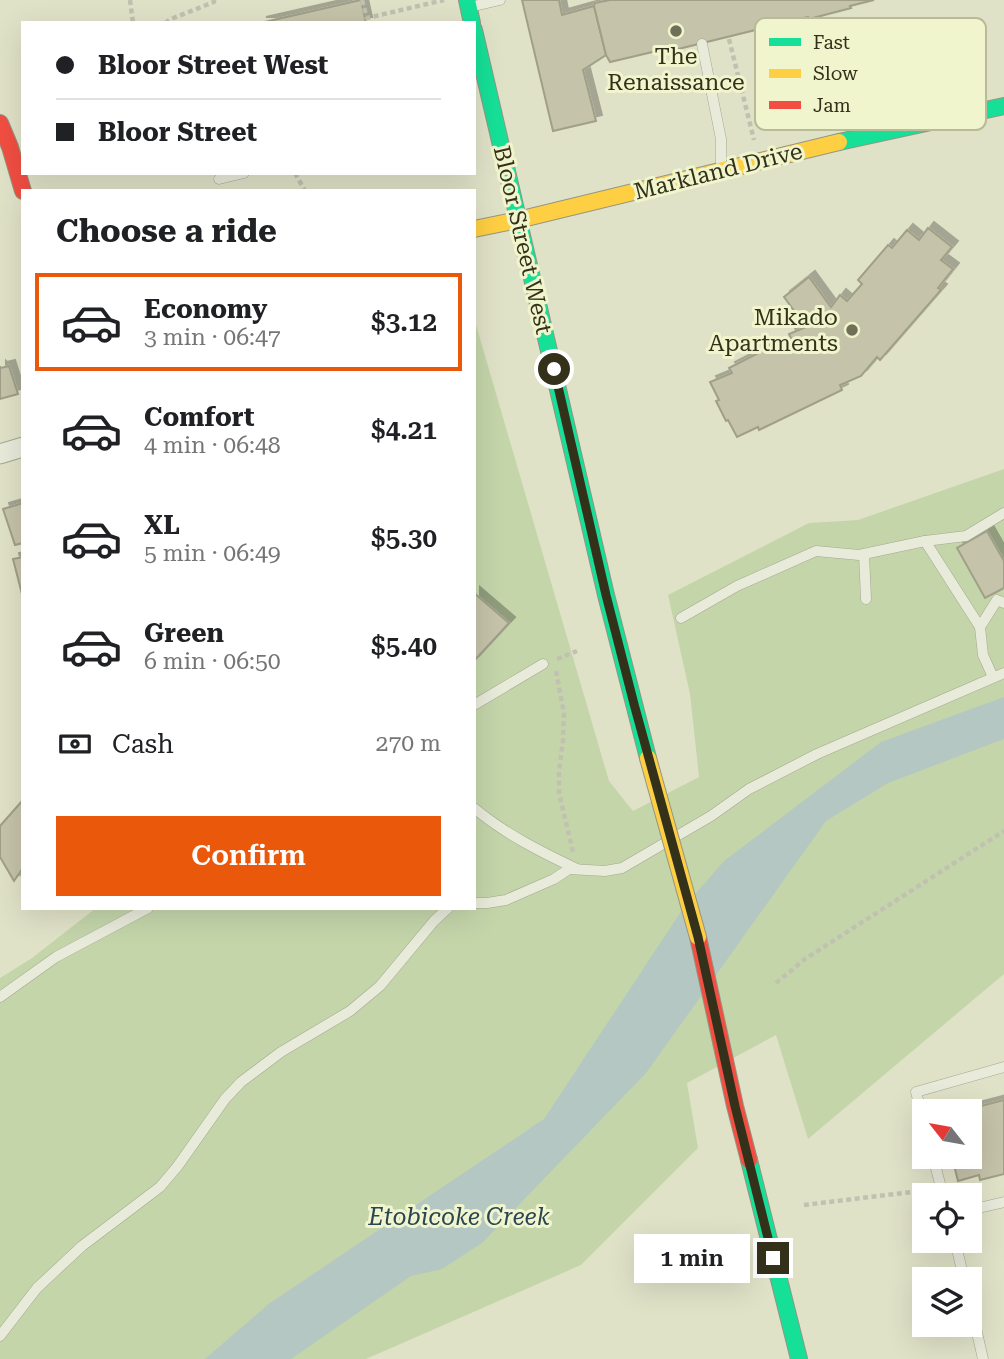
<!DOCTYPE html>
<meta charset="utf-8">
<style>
body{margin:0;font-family:"Roboto Serif",serif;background:#f2f2f2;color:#202124;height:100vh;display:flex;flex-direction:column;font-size:26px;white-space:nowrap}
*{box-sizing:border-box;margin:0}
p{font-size:23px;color:#757577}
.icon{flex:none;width:38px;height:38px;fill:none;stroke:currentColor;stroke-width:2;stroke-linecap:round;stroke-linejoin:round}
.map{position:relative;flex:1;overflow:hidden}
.side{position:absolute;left:21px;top:189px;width:455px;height:721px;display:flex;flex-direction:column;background:#fff;border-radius:0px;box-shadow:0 7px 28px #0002}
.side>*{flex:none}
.guide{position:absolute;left:21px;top:21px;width:455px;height:154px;border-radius:0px;box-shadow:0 7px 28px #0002;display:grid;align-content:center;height:154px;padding:0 35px;background:#fff}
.needle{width:46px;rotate:301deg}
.tools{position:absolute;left:912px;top:1099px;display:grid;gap:14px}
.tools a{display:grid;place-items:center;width:70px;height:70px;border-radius:0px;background:#fff;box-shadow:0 7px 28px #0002;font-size:35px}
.end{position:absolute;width:32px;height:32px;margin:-16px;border:9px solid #34311b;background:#fff;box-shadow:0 0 0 4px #fff}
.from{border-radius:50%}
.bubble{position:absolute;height:49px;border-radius:0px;background:#fff;box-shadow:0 7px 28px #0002;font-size:23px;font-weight:600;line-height:49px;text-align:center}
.guide b{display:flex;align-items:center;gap:24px;height:66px;font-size:26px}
.guide b+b{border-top:2px solid #e0e0e0}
.guide i{width:18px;height:18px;background:#202124}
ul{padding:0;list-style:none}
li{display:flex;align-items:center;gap:21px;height:98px;margin:0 14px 10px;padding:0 21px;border:4px solid transparent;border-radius:0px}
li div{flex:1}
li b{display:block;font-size:26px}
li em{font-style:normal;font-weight:600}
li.current{border-color:#ea580c}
li>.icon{width:63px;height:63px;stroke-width:1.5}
h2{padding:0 35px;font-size:32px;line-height:84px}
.pay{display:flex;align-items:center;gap:18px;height:77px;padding:0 35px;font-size:26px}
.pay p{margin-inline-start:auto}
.primary-button{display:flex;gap:14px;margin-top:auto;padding:14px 35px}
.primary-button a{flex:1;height:80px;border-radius:0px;background:#ea580c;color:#fff;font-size:28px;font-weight:600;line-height:80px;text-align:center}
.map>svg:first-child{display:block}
.green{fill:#c4d5aa}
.water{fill:#b4c7c2}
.building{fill:#c5c3a9;stroke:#a19f88;stroke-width:2;filter:url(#shadow)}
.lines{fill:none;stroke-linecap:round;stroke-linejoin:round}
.lane-casing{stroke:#a6a692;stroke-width:11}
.street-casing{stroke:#a6a692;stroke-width:21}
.fast-casing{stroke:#959582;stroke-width:18}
.slow-casing{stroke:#959582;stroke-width:18}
.jam-casing{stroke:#959582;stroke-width:18}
.path{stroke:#c1c1b1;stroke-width:4.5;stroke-dasharray:5 3.5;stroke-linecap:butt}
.lane{stroke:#e8eada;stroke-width:10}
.street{stroke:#e8eada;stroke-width:19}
.fast{stroke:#16e098;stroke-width:16}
.slow{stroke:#ffcf43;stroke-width:16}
.jam{stroke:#f24e42;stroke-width:16}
.slow-bridge-casing{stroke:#959582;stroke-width:18;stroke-linecap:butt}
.slow-bridge{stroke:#ffcf43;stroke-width:16}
.route{stroke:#34311b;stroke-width:9}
.poi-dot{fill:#706f58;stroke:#f0f5cd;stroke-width:2.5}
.labels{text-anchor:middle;stroke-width:6;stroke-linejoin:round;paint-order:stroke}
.poi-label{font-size:23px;fill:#34311b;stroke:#f0f5cd}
.street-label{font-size:23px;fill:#34311b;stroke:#f0f5cd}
.water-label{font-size:24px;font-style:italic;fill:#2a4654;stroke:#f0f5cd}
.key{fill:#f0f5cd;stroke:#b8ba98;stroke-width:2}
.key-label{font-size:19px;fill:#34311b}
</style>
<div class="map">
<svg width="1004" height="1359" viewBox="0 0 1004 1359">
<defs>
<filter id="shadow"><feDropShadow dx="6" dy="-6" stdDeviation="0" flood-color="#0004"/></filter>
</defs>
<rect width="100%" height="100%" fill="#e0e2c8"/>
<polygon class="green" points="474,318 609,781 633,811 699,777 690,694 668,595 809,523 858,520 1004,469 1004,974 808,1139 776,1035 687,1083 698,1148 581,1265 366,1359 0,1359 0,978 32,958 96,908 474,908"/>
<polygon class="water" points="1004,697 1004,739 888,783 826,821 646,1073 482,1243 442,1269 411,1276 291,1359 205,1359 270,1303 544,1119 684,907 724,861 881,742"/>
<g class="building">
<polygon points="361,0 366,23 260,23"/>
<polygon points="522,0 559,0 562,15 594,6 606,55 583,70 596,121 553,131"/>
<polygon points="610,0 874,0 850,6 851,8 809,19 808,17 662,53 661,50 610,62 606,55 594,6 595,3"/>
<polygon points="928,228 952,247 941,260 953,269 938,288 941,290 880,360 877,357 861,376 840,385 842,390 759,430 758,427 737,437 728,420 726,421 716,401 719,400 710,382 732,373 729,368 770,347 773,352 793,343 789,334 806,327 784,297 809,277 831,307 840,295 847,301 862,284 858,280 888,245 892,248 907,230 919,240"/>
<polygon points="9,366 18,394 0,399 0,367 1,368"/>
<polygon points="23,503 23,543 15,545 3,509"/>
<polygon points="987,531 1004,561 1004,588 985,598 957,548"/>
<polygon points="23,557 23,598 13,559"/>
<polygon points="474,593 509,623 474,661"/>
<polygon points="23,800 23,868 14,881 0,857 0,826"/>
<polygon points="1004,1100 1004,1174 980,1180 979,1175 958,1181 952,1157 970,1157 970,1111 962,1111"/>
</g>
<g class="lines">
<defs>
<g id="lane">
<polyline points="470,7 500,0"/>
<polyline points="702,44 721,139 721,167"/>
<polyline points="219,179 244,173"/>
<polyline points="925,541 966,536 1004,513"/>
<polyline points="864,554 866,599"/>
<polyline points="681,618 737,586 816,551 859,555 925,541 980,627"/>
<polyline points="993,677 983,655 980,627 997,600 1004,603"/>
<polyline points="474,705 543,664"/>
<path d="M474,808C505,834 541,852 577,869"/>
<polyline points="474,903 487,903 506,900 554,879 569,869 605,871 622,868 711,816 749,789 817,754 1004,673"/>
<polyline points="0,997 56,957 148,908"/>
<polyline points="924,1122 916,1092 1004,1067"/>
<polyline points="933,1157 943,1195"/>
<polyline points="970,1210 1004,1202"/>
<polyline points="955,1241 964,1279"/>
<polyline points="970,1302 983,1359"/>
<polyline points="0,1336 37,1288 82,1246 160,1187 177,1167 225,1099 241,1082 281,1052 350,1011 380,986 434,921 448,908"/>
</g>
<polyline id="street" points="0,454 23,447"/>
<g id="fast">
<polyline points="467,0 472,23"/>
<polyline points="474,30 606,595 648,758"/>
<polyline points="839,142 1004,106"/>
<polyline points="749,1160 799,1359"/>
</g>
<polyline id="slow" points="474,229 518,220 839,142"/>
<g id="jam">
<polyline points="0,123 10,147 23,191"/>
<polyline points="698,937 735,1106 749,1160"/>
</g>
</defs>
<use href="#lane" class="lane-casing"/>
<use href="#street" class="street-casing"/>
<use href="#fast" class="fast-casing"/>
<use href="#slow" class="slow-casing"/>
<use href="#jam" class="jam-casing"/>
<g class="path">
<polyline points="130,0 133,23"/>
<polyline points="362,0 367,18 444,0"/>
<polyline points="165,23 171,19 214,2 214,0"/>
<polyline points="729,39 754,140"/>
<polyline points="295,173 305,191"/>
<polyline points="557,659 577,651"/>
<polyline points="556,671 564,713 563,740 559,772 559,793 573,852"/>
<polyline points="776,983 805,959 1004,831"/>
<polyline points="804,1205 928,1190"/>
</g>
<use href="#lane" class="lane"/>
<use href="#street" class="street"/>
<use href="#fast" class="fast"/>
<use href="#slow" class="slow"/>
<use href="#jam" class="jam"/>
<defs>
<polyline id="slow-bridge" points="648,758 698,937"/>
</defs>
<use href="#slow-bridge" class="slow-bridge-casing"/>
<use href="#slow-bridge" class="slow-bridge"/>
</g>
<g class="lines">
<polyline class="route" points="554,369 606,595 634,704 698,937 735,1106 773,1258"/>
</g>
<g class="poi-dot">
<circle cx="676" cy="31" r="7"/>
<circle cx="852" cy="330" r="7"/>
</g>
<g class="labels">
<g class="poi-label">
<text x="676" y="64">The<tspan x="676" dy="26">Renaissance</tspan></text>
<text x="838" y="325" text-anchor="end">Mikado<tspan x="838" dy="26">Apartments</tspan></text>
</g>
<g class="street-label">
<text transform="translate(718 171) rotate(-14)" y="8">Markland Drive</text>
<text transform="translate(523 240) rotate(77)" y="8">Bloor Street West</text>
</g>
<g class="water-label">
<text x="459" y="1225">Etobicoke Creek</text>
</g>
</g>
<rect x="755" y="18" width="231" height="112" rx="10" class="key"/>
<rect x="769" y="38" width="32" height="8" fill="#16e098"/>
<rect x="769" y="69" width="32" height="9" fill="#ffcf43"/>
<rect x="769" y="101" width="32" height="8" fill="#f24e42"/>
<g class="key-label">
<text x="813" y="49">Fast</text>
<text x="813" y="80">Slow</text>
<text x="813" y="112">Jam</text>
</g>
</svg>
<div class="tools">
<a><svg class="needle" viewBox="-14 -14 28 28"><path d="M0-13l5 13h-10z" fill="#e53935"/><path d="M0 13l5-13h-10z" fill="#757577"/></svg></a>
<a><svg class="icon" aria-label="locate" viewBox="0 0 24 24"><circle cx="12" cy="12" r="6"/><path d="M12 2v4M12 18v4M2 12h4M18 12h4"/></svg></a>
<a><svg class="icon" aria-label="layers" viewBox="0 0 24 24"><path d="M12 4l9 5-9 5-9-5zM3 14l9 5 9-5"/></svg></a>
</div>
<i class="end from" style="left:554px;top:369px"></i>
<i class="end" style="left:773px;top:1258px"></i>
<div class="bubble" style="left:634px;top:1234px;width:116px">1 min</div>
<div class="guide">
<b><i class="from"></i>Bloor Street West</b>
<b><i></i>Bloor Street</b>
</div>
<section class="side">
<h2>Choose a ride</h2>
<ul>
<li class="current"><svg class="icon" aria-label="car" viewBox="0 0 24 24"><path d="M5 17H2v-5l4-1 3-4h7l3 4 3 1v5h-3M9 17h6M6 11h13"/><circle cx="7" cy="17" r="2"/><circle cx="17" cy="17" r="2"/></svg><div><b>Economy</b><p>3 min · 06:47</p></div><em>$3.12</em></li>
<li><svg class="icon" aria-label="car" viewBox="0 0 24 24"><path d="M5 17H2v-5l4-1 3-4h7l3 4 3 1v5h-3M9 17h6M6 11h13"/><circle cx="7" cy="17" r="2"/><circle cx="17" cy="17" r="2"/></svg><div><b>Comfort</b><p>4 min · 06:48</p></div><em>$4.21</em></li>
<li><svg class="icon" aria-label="car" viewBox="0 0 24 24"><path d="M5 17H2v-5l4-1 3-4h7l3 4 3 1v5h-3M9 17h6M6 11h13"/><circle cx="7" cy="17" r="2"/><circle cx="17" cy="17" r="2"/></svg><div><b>XL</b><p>5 min · 06:49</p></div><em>$5.30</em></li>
<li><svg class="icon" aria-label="car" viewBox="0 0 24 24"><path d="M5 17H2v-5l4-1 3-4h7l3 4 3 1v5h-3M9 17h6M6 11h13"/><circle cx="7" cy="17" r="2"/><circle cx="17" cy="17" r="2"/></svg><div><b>Green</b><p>6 min · 06:50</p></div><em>$5.40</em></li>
</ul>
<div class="pay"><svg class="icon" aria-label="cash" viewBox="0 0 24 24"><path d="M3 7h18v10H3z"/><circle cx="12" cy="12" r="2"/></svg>Cash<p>270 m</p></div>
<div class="primary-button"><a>Confirm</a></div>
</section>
</div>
